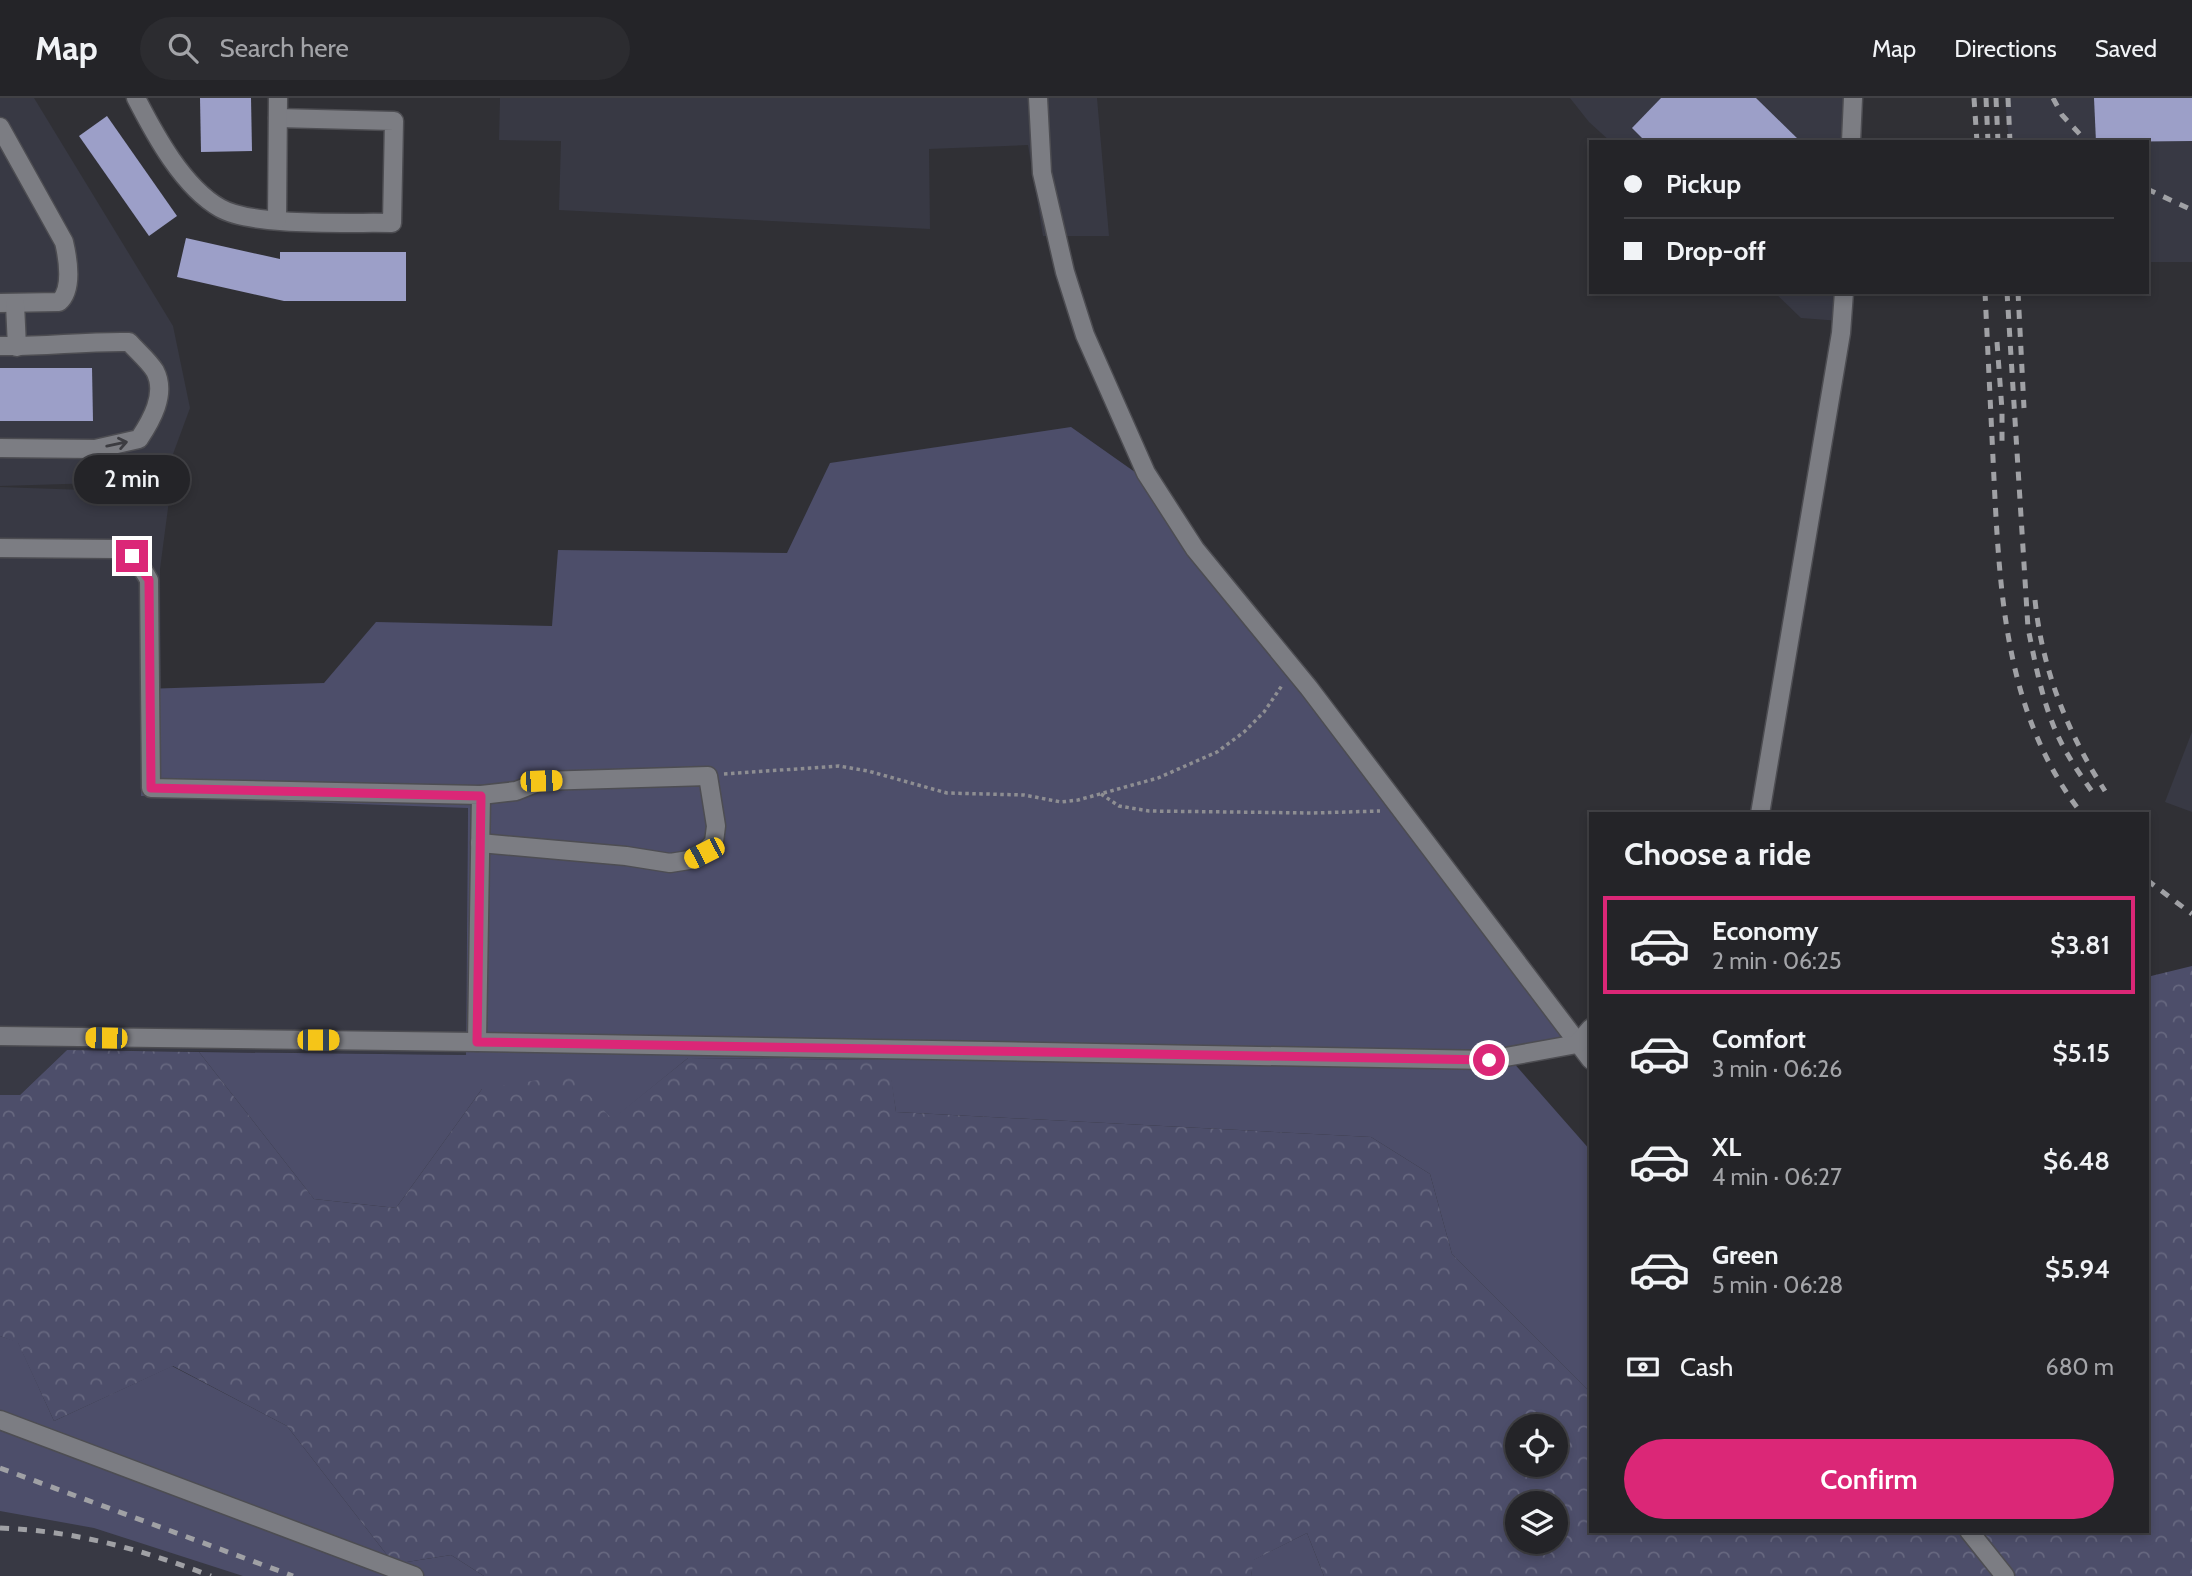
<!DOCTYPE html>
<meta charset="utf-8">
<style>
body{margin:0;font-family:Cabin,sans-serif;background:#2c2c30;color:#f1f3f6;height:100vh;display:flex;flex-direction:column;font-size:26px;white-space:nowrap}
*{box-sizing:border-box;margin:0}
p{font-size:23px;color:#a3a4a8}
.icon{flex:none;width:38px;height:38px;fill:none;stroke:currentColor;stroke-width:2;stroke-linecap:round;stroke-linejoin:round}
.map{position:relative;flex:1;overflow:hidden}
.details{position:absolute;left:1589px;top:714px;width:560px;height:721px;display:flex;flex-direction:column;background:#242428;border-radius:0px;box-shadow:0 4px 10px #0003,0 0 0 2px #414145}
.details>*{flex:none}
.top-card{position:absolute;left:1589px;top:42px;width:560px;height:154px;border-radius:0px;box-shadow:0 4px 10px #0003,0 0 0 2px #414145;display:grid;align-content:center;height:154px;padding:0 35px;background:#242428}
.tools{position:absolute;left:1505px;top:1316px;display:grid;gap:14px}
.tools a{display:grid;place-items:center;width:63px;height:63px;border-radius:50%;background:#242428;box-shadow:0 4px 10px #0003,0 0 0 2px #414145;font-size:35px}
.end{position:absolute;width:32px;height:32px;margin:-16px;border:9px solid #db2777;background:#fff;box-shadow:0 0 0 4px #fff}
.from{border-radius:50%}
.bubble{position:absolute;height:49px;border-radius:24px;background:#242428;box-shadow:0 4px 10px #0003,0 0 0 2px #414145;font-size:23px;font-weight:600;line-height:49px;text-align:center}
.car{position:absolute;width:21px;height:42px;margin:-21px -10px;border-radius:9px;box-shadow:0 0 5px 2px #0007;background:linear-gradient(#f5c518 24%,#345 0 40%,#f5c518 0 76%,#345 0 86%,#f5c518 0)}
.top-card b{display:flex;align-items:center;gap:24px;height:66px;font-size:26px}
.top-card b+b{border-top:2px solid #414145}
.top-card i{width:18px;height:18px;background:#f1f3f6}
ul{padding:0;list-style:none}
li{display:flex;align-items:center;gap:21px;height:98px;margin:0 14px 10px;padding:0 21px;border:4px solid transparent;border-radius:0px}
li div{flex:1}
li b{display:block;font-size:26px}
li em{font-style:normal;font-weight:600}
li.on{border-color:#db2777}
li>.icon{width:63px;height:63px;stroke-width:1.5}
h2{padding:0 35px;font-size:32px;line-height:84px}
.pay{display:flex;align-items:center;gap:18px;height:77px;padding:0 35px;font-size:26px}
.pay p{margin-inline-start:auto}
.cta{display:flex;gap:14px;margin-top:auto;padding:14px 35px}
.cta a{flex:1;height:80px;border-radius:42px;background:#db2777;color:#fff;font-size:28px;font-weight:600;line-height:80px;text-align:center}
header{display:flex;align-items:center;gap:42px;box-sizing:border-box;height:98px;padding:0 35px;background:#242428;border-bottom:2px solid #414145}
header strong{font-size:33px}
nav{display:flex;gap:38px;margin-inline-start:auto;font-size:24px}
.search{width:490px;height:63px;background:#2c2c30;display:flex;align-items:center;gap:18px;box-sizing:border-box;padding:0 24px;border-radius:38px;color:#a3a4a8;font-size:26px}
.map>svg:first-child{display:block}
.built{fill:#383944}
.green{fill:#4d4e6a}
.forest{fill:url(#forest-crowns);fill-rule:evenodd}
.building{fill:#9c9fc8}
.lines{fill:none;stroke-linecap:round;stroke-linejoin:round}
.minor-casing{stroke:#4d4d52;stroke-width:21}
.path{stroke:#8e8e92;stroke-width:3.5;stroke-dasharray:3.5 3.5;stroke-linecap:butt}
.minor{stroke:#7c7d83;stroke-width:18}
.rail{stroke:#a0a1a5;stroke-width:5;stroke-dasharray:9 9;stroke-linecap:butt}
.oneway{stroke:#3c3c41}
.route{stroke:#db2777;stroke-width:9}
</style>
<header>
<strong>Map</strong>
<div class="search"><svg class="icon" aria-label="search" viewBox="0 0 24 24"><circle cx="10" cy="10" r="6"/><path d="M15 15l6 6"/></svg>Search here</div>
<nav><a>Map</a><a>Directions</a><a>Saved</a></nav>
</header>
<div class="map">
<svg width="2192" height="1478" viewBox="0 0 2192 1478">
<defs>
<pattern id="forest-crowns" width="20" height="18" patternUnits="userSpaceOnUse" patternTransform="scale(1.75)"><rect width="20" height="18" fill="#4d4e6a"/><path d="M2 6a3 3 0 1 1 6 0M12 15a3 3 0 1 1 6 0" fill="none" stroke="#66677f"/></pattern>
</defs>
<rect width="100%" height="100%" fill="#303035"/>
<g class="built">
<polygon points="0,0 34,0 173,228 190,310 163,383 0,388"/>
<polygon points="500,0 1097,0 1109,138 1043,138 1028,47 929,51 930,131 559,112 561,43 499,42"/>
<polygon points="1570,0 1846,0 1845,44 1611,44 1589,24"/>
<polygon points="2005,0 2192,0 2192,164 2147,164 2147,44 2009,44"/>
<polygon points="1774,194 1841,194 1840,223 1801,220"/>
<polygon points="0,389 170,395 160,471 161,591 145,591 141,698 468,709 466,957 67,952 20,997 0,997"/>
<polygon points="2192,634 2192,714 2165,704"/>
<polygon points="0,1340 372,1478 0,1478"/>
</g>
<g class="green">
<polygon points="1071,329 1159,391 1584,954 1512,963 1591,1053 1591,1295 1452,1156 1430,1076 1371,1039 896,1014 888,962 688,960 612,1022 482,991 396,1110 314,1101 199,954 466,957 468,710 141,698 144,591 324,585 376,524 552,528 558,452 787,455 830,365"/>
<polygon points="0,1238 18,1244 54,1323 172,1268 287,1328 394,1466 451,1457 484,1478 243,1478 94,1430 0,1413"/>
<polygon points="1307,1435 1324,1478 1251,1478 1253,1462"/>
</g>
<path class="forest" d="M2192,868V1478H1324L1307,1435L1254,1462L1251,1478H484L451,1457L394,1466L287,1328L173,1268L54,1323L18,1245L0,1238V997H20L67,952L199,954L314,1101L396,1110L482,991L570,977L612,1021L688,960L889,962L896,1014L1371,1039L1430,1076L1452,1156L1591,1295V1433H2147V879ZM1517,1328H1556V1367H1517ZM1517,1405H1556V1444H1517Z"/>
<g class="building">
<polygon points="200,0 251,0 252,53 201,54"/>
<polygon points="1661,0 1756,0 1801,44 1646,44 1632,30"/>
<polygon points="2094,0 2192,0 2192,43 2096,44"/>
<polygon points="107,18 177,118 149,138 79,38"/>
<polygon points="186,140 280,161 280,154 406,154 406,203 284,203 177,179"/>
<polygon points="0,270 92,270 93,323 0,323"/>
</g>
<g class="lines">
<defs>
<g id="minor">
<path d="M136,0C155,37 183,89 220,110C252,129 352,124 392,125L394,23L278,20"/>
<polyline points="1038,0 1042,75 1065,174 1085,237 1146,375 1195,451 1309,590 1591,962"/>
<path d="M0,29L64,144C68,161 73,192 59,204L0,205"/>
<polyline points="1851,44 1853,0"/>
<polyline points="277,122 278,0"/>
<polyline points="15,206 17,249"/>
<path d="M0,248C43,249 85,243 129,244C137,253 149,263 155,273C167,296 151,323 139,341L95,351L0,350"/>
<path d="M0,450L115,451C134,459 139,464 149,482L151,690L481,697L477,944"/>
<polyline points="1760,716 1841,235 1844,194"/>
<polyline points="480,745 626,758 670,765 689,762 704,755 714,744 716,728 708,678 541,683 516,693 481,697"/>
<polyline points="0,938 477,944 1489,962 1577,946 1591,930"/>
<polyline points="0,1322 414,1478"/>
<polyline points="1969,1433 2005,1478"/>
</g>
</defs>
<use href="#minor" class="minor-casing"/>
<g class="path">
<polyline points="724,676 839,668 868,673 947,695 1024,697 1061,704 1078,702 1158,680 1217,654 1244,634 1264,614 1283,586"/>
<polyline points="1101,696 1119,708 1149,713 1313,715 1380,713"/>
</g>
<use href="#minor" class="minor"/>
<g class="rail">
<polyline points="1974,0 1977,44"/>
<polyline points="1986,0 1988,44"/>
<polyline points="1996,0 1998,44"/>
<polyline points="2008,0 2010,44"/>
<polyline points="2053,0 2062,17 2087,44"/>
<polyline points="2147,91 2192,112"/>
<path d="M1985,194C1988,256 1991,319 1994,381C2000,500 2006,618 2082,716"/>
<path d="M2007,194L2028,530C2037,574 2045,619 2068,657C2076,671 2086,685 2096,699"/>
<polyline points="2018,194 2024,310"/>
<polyline points="1997,244 2002,312 2002,349"/>
<path d="M2035,502C2042,571 2067,634 2105,693"/>
<polyline points="2147,782 2192,816"/>
<polyline points="0,1370 293,1478"/>
<path d="M0,1430C76,1433 140,1451 211,1478"/>
</g>
</g>
<defs><path id="oneway-shaft" d="M-6 0H5M1.5-3L5.5 0L1.5 3" fill="none" stroke-width="1.6" stroke-linecap="round" stroke-linejoin="round" transform="scale(1.75)"/></defs>
<use class="oneway" href="#oneway-shaft" transform="translate(117 346) rotate(-12)"/>
<g class="lines">
<polyline class="route" points="132,458 149,482 151,690 481,698 477,944 1489,962"/>
</g>
</svg>
<div class="tools">
<a><svg class="icon" aria-label="locate" viewBox="0 0 24 24"><circle cx="12" cy="12" r="6"/><path d="M12 2v4M12 18v4M2 12h4M18 12h4"/></svg></a>
<a><svg class="icon" aria-label="layers" viewBox="0 0 24 24"><path d="M12 4l9 5-9 5-9-5zM3 14l9 5 9-5"/></svg></a>
</div>
<i class="end from" style="left:1489px;top:962px"></i>
<i class="end" style="left:132px;top:458px"></i>
<div class="bubble" style="left:74px;top:357px;width:116px">2 min</div>
<i class="car" style="left:541px;top:683px;rotate:88deg"></i>
<i class="car" style="left:704px;top:755px;rotate:243deg"></i>
<i class="car" style="left:106px;top:940px;rotate:271deg"></i>
<i class="car" style="left:318px;top:942px;rotate:90deg"></i>
<div class="top-card">
<b><i class="from"></i>Pickup</b>
<b><i></i>Drop-off</b>
</div>
<section class="details">
<h2>Choose a ride</h2>
<ul>
<li class="on"><svg class="icon" aria-label="car" viewBox="0 0 24 24"><path d="M5 17H2v-5l4-1 3-4h7l3 4 3 1v5h-3M9 17h6M6 11h13"/><circle cx="7" cy="17" r="2"/><circle cx="17" cy="17" r="2"/></svg><div><b>Economy</b><p>2 min · 06:25</p></div><em>$3.81</em></li>
<li><svg class="icon" aria-label="car" viewBox="0 0 24 24"><path d="M5 17H2v-5l4-1 3-4h7l3 4 3 1v5h-3M9 17h6M6 11h13"/><circle cx="7" cy="17" r="2"/><circle cx="17" cy="17" r="2"/></svg><div><b>Comfort</b><p>3 min · 06:26</p></div><em>$5.15</em></li>
<li><svg class="icon" aria-label="car" viewBox="0 0 24 24"><path d="M5 17H2v-5l4-1 3-4h7l3 4 3 1v5h-3M9 17h6M6 11h13"/><circle cx="7" cy="17" r="2"/><circle cx="17" cy="17" r="2"/></svg><div><b>XL</b><p>4 min · 06:27</p></div><em>$6.48</em></li>
<li><svg class="icon" aria-label="car" viewBox="0 0 24 24"><path d="M5 17H2v-5l4-1 3-4h7l3 4 3 1v5h-3M9 17h6M6 11h13"/><circle cx="7" cy="17" r="2"/><circle cx="17" cy="17" r="2"/></svg><div><b>Green</b><p>5 min · 06:28</p></div><em>$5.94</em></li>
</ul>
<div class="pay"><svg class="icon" aria-label="cash" viewBox="0 0 24 24"><path d="M3 7h18v10H3z"/><circle cx="12" cy="12" r="2"/></svg>Cash<p>680 m</p></div>
<div class="cta"><a>Confirm</a></div>
</section>
</div>
